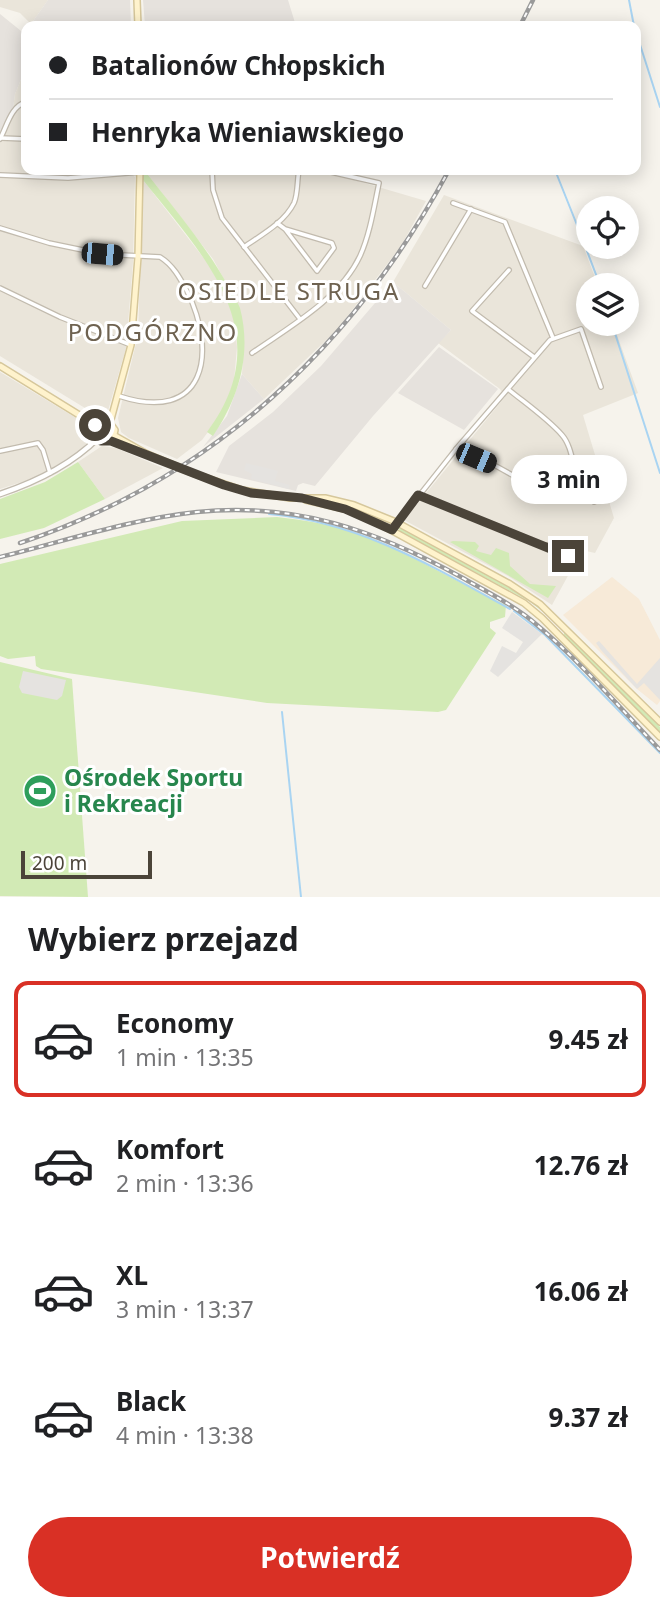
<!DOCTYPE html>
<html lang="pl">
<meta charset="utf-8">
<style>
body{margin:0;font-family:"Noto Sans",sans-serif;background:#f2f2f2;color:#202124;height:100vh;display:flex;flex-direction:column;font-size:26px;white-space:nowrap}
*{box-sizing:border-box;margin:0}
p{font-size:23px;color:#757577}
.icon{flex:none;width:38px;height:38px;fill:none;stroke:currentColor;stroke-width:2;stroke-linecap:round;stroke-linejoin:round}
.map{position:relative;height:897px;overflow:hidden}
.details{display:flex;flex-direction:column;background:#fff;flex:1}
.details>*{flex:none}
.top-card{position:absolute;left:21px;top:21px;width:620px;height:154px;border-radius:14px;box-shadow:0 4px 18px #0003;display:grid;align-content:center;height:154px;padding:0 28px;background:#fff}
.buttons{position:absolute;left:576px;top:196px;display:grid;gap:14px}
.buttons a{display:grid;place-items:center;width:63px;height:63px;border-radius:50%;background:#fff;box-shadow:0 4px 18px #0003;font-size:35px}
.scale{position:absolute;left:21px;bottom:18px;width:131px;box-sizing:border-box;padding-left:7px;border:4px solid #4b4439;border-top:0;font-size:19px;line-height:24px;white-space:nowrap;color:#4b4439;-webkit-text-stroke:5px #fff;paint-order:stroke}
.end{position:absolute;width:32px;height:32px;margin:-16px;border:9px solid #4b4439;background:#fff;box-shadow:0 0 0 4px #fff}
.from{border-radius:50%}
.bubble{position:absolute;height:49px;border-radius:24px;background:#fff;box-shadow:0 4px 18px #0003;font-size:23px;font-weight:700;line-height:49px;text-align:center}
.car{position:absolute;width:21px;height:42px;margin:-21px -10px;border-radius:9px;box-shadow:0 0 5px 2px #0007;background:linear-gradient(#222 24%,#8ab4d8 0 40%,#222 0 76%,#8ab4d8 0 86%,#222 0)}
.top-card b{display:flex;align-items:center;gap:24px;height:66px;font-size:26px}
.top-card b+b{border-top:2px solid #e0e0e0}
.top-card i{width:18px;height:18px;background:#202124}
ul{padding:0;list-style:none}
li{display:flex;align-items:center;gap:21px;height:116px;margin:0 14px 10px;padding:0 14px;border:4px solid transparent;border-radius:14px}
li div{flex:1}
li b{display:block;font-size:26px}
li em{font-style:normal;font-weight:700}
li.selected{border-color:#d93025}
li>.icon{width:63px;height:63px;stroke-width:1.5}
h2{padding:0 28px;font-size:32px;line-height:84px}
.button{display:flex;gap:14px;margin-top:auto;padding:14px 28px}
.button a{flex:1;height:80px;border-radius:42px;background:#d93025;color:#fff;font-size:28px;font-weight:700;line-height:80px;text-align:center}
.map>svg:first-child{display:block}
.residential{fill:#eae5da}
.commercial{fill:#f7ead8}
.industrial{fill:#e6e2dd}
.green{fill:#d2eab5}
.parking{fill:#e5e3e0}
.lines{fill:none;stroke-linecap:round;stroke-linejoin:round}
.stream{stroke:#a9d4f2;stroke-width:2}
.minor-casing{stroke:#c2bbae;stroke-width:6}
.tertiary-casing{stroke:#c2bbae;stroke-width:7}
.secondary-casing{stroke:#d6c79b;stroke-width:8}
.minor{stroke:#fff;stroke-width:3.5}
.tertiary{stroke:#fff;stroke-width:4.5}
.secondary{stroke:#fff3cd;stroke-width:5}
.rail-casing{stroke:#9a9a9a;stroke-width:4.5}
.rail{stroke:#fff;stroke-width:2;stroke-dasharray:5;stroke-linecap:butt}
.route{stroke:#4b4439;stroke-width:9}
.labels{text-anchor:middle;stroke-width:6;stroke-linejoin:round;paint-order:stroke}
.leisure-label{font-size:23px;font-weight:bold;fill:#27864d;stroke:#fff;text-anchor:start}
.neighbourhood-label{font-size:24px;letter-spacing:2px;fill:#6e6250;stroke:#fff}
</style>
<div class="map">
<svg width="660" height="897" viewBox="0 0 660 897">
<rect width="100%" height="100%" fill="#f6f3ec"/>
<g class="residential">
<polygon points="0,0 48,0 31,24 20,13 0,7"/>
<polygon points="26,67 26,170 127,170 135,177 133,262 126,348 106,418 98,416 0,356 0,132 13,108 15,94"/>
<polygon points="144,170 302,170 351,179 426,201 401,246 337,330 264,399 242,374 244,344 239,307 213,259"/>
<polygon points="143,180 209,265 230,303 234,318 237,347 234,381 222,413 202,440 177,459 129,438 121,432 118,418 138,335"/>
<polygon points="444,195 583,246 598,285 588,285 588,324 613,324 638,393 583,415 614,518 595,553 582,550 552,605 508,576 404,520 505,397 500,389 438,343 451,330 393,282"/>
<polygon points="0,372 91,427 93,437 79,451 52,468 31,479 0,489"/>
<polygon points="102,446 116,448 163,468 105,499 78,462"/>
</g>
<polygon class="commercial" points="612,577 639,599 660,640 660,701 657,705 637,689 563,615"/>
<g class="industrial">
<polygon points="48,0 130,0 131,26 34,26 31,24"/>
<polygon points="143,0 288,0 296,26 145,26"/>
<polygon points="0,14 26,35 26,67 15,94 13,108 0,132"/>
<polygon points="393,282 451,330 373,416 315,486 303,483 298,485 296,491 216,472 229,446 273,412 321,366"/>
<polygon points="439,347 498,389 464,430 398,393"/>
<polygon points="242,374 264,399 203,447 227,416"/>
</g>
<g class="green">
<path d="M144,170C173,207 204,243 227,284C231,292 237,300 240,308C252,354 239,398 213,436L207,432C281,333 204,257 143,180Z"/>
<polygon points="78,462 105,499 44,528 0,539 0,499 45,482"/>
<path d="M277,517C303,520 330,524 355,533C408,551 455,582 506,605L505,617L490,622V628L496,633L446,710L438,712L267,703L41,669L36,666L35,656L8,659L0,656V564L182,521Z"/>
<path d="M400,527C453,555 513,580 556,622L529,601L401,532L398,528Z"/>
<polygon points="453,541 475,542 479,546 476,551 491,555 496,548 509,553 510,566 530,584 556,586 548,598 450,542"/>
<polygon points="564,633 568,633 660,727 660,734 564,636"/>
<polygon points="0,662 72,679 88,897 0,896"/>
</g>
<g class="parking">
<polygon points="246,463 278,471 275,481 290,485 289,489 251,479 252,474 244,470"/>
<polygon points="512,612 542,634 498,677 490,671 502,646 516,653 523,642 502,628"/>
<polygon points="599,641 637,684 660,658 660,700 644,683 637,689 601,650 596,643"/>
<polygon points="23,671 66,680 62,696 57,700 22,693 19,687"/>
</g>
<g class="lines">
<g class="stream">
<polyline points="629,0 634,26"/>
<polyline points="635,29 660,107"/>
<polyline points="555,170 585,245"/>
<polyline points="587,251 600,285"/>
<polyline points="612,324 660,473"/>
<path d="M269,514C359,522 432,566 510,609"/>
<polyline points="514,611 545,635 660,753"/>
<polyline points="282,712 301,897"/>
</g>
<defs>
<g id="minor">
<polyline points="1,138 26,139"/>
<path d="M0,139C7,126 11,106 26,102"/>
<polyline points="212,170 213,190 222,218 300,319"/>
<polyline points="0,175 68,178 140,172"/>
<polyline points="453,203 505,222 553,338"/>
<polyline points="277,223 285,229 317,271 334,248 332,243 285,229"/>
<path d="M0,228L49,243L102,254L160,257C173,265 180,278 187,291C218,354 205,424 119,396"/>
<path d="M244,247C261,235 284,223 294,203C298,194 297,180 299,170"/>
<polyline points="509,270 472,311 534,357"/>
<polyline points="425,286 471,209"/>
<polyline points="0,288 60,317 131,345"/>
<path d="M252,353C289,327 340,299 360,256C370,234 374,207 379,183L322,170"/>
<path d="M508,389C525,403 547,418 562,435C577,452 571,487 594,502L598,500L600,491L579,481"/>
<polyline points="456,449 496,466 532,486 537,498 546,500 548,492 532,486"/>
<polyline points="0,451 38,443 43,450 50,473"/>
<polyline points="418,495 568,556 575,551 570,544 546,545"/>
<polyline points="392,530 456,449 550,340 581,329 601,387"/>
</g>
<path id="tertiary" d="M0,494C36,482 71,465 98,438"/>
<g id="secondary">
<polyline points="137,0 138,26"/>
<polyline points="0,366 97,426"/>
<polyline points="110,423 131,345 138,257 140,170"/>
<polyline points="110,423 115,430 113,439"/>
<polyline points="97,426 96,434 101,441 111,441 140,452"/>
<polyline points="115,436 147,454 195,474 242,490 290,498 325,498 354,505 396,522 510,584 540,604 660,722"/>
<polyline points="306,500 345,509 369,518 524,603 542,618 660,737"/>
</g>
</defs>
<use href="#minor" class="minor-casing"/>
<use href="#tertiary" class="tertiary-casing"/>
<use href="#secondary" class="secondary-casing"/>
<use href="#minor" class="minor"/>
<use href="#tertiary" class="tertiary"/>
<use href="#secondary" class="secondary"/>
<defs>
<g id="rail">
<polyline points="520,26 533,0"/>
<path d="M20,543C212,479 354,346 449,170"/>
<path d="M0,557C65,541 131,519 197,512C296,502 375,530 461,577C487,592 514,605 537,625C581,662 620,708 660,750"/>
</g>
</defs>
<use href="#rail" class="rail-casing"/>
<use href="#rail" class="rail"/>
</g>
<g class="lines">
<polyline class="route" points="95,425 97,426 96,436 101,441 111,441 224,485 251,493 302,498 345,509 392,530 418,495 568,556"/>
</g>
<defs>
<symbol id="stadium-disc" viewBox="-11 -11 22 22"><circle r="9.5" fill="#2e9e5b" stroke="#fff"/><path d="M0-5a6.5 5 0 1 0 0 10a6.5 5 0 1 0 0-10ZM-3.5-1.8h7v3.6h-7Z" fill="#fff"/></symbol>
</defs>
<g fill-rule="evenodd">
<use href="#stadium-disc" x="21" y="772" width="38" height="38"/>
</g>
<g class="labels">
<g class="leisure-label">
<text x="64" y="786">Ośrodek Sportu<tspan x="64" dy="26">i Rekreacji</tspan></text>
</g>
<g class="neighbourhood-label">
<text x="289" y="300">OSIEDLE STRUGA</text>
<text x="153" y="341">PODGÓRZNO</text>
</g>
</g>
</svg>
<div class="buttons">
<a><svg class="icon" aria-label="locate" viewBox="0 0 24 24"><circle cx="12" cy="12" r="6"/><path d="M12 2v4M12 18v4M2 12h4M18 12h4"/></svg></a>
<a><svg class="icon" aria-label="layers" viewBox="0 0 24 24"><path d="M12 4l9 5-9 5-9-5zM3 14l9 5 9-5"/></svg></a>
</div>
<div class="scale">200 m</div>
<i class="end from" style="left:95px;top:425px"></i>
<i class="end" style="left:568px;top:556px"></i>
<div class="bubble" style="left:511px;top:455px;width:116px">3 min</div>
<i class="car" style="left:102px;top:254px;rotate:95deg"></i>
<i class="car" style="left:476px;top:458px;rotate:113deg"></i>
<div class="top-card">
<b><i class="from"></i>Batalionów Chłopskich</b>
<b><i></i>Henryka Wieniawskiego</b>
</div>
</div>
<section class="details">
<h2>Wybierz przejazd</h2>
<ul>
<li class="selected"><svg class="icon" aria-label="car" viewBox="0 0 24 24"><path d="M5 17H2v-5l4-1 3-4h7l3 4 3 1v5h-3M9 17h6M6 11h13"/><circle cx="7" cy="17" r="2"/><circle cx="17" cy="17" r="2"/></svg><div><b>Economy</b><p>1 min · 13:35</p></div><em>9.45 zł</em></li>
<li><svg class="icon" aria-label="car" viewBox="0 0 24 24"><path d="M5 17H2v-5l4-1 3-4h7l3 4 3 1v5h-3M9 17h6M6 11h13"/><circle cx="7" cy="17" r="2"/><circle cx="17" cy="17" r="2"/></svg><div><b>Komfort</b><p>2 min · 13:36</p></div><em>12.76 zł</em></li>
<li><svg class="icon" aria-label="car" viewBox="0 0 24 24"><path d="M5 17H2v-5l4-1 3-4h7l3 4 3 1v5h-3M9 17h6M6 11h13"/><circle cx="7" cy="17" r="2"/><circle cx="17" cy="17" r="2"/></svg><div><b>XL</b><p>3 min · 13:37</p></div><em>16.06 zł</em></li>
<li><svg class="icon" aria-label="car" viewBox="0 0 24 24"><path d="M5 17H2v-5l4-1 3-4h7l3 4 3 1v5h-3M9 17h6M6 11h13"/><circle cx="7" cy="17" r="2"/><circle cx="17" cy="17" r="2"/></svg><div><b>Black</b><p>4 min · 13:38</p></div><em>9.37 zł</em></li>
</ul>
<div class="button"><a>Potwierdź</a></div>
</section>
